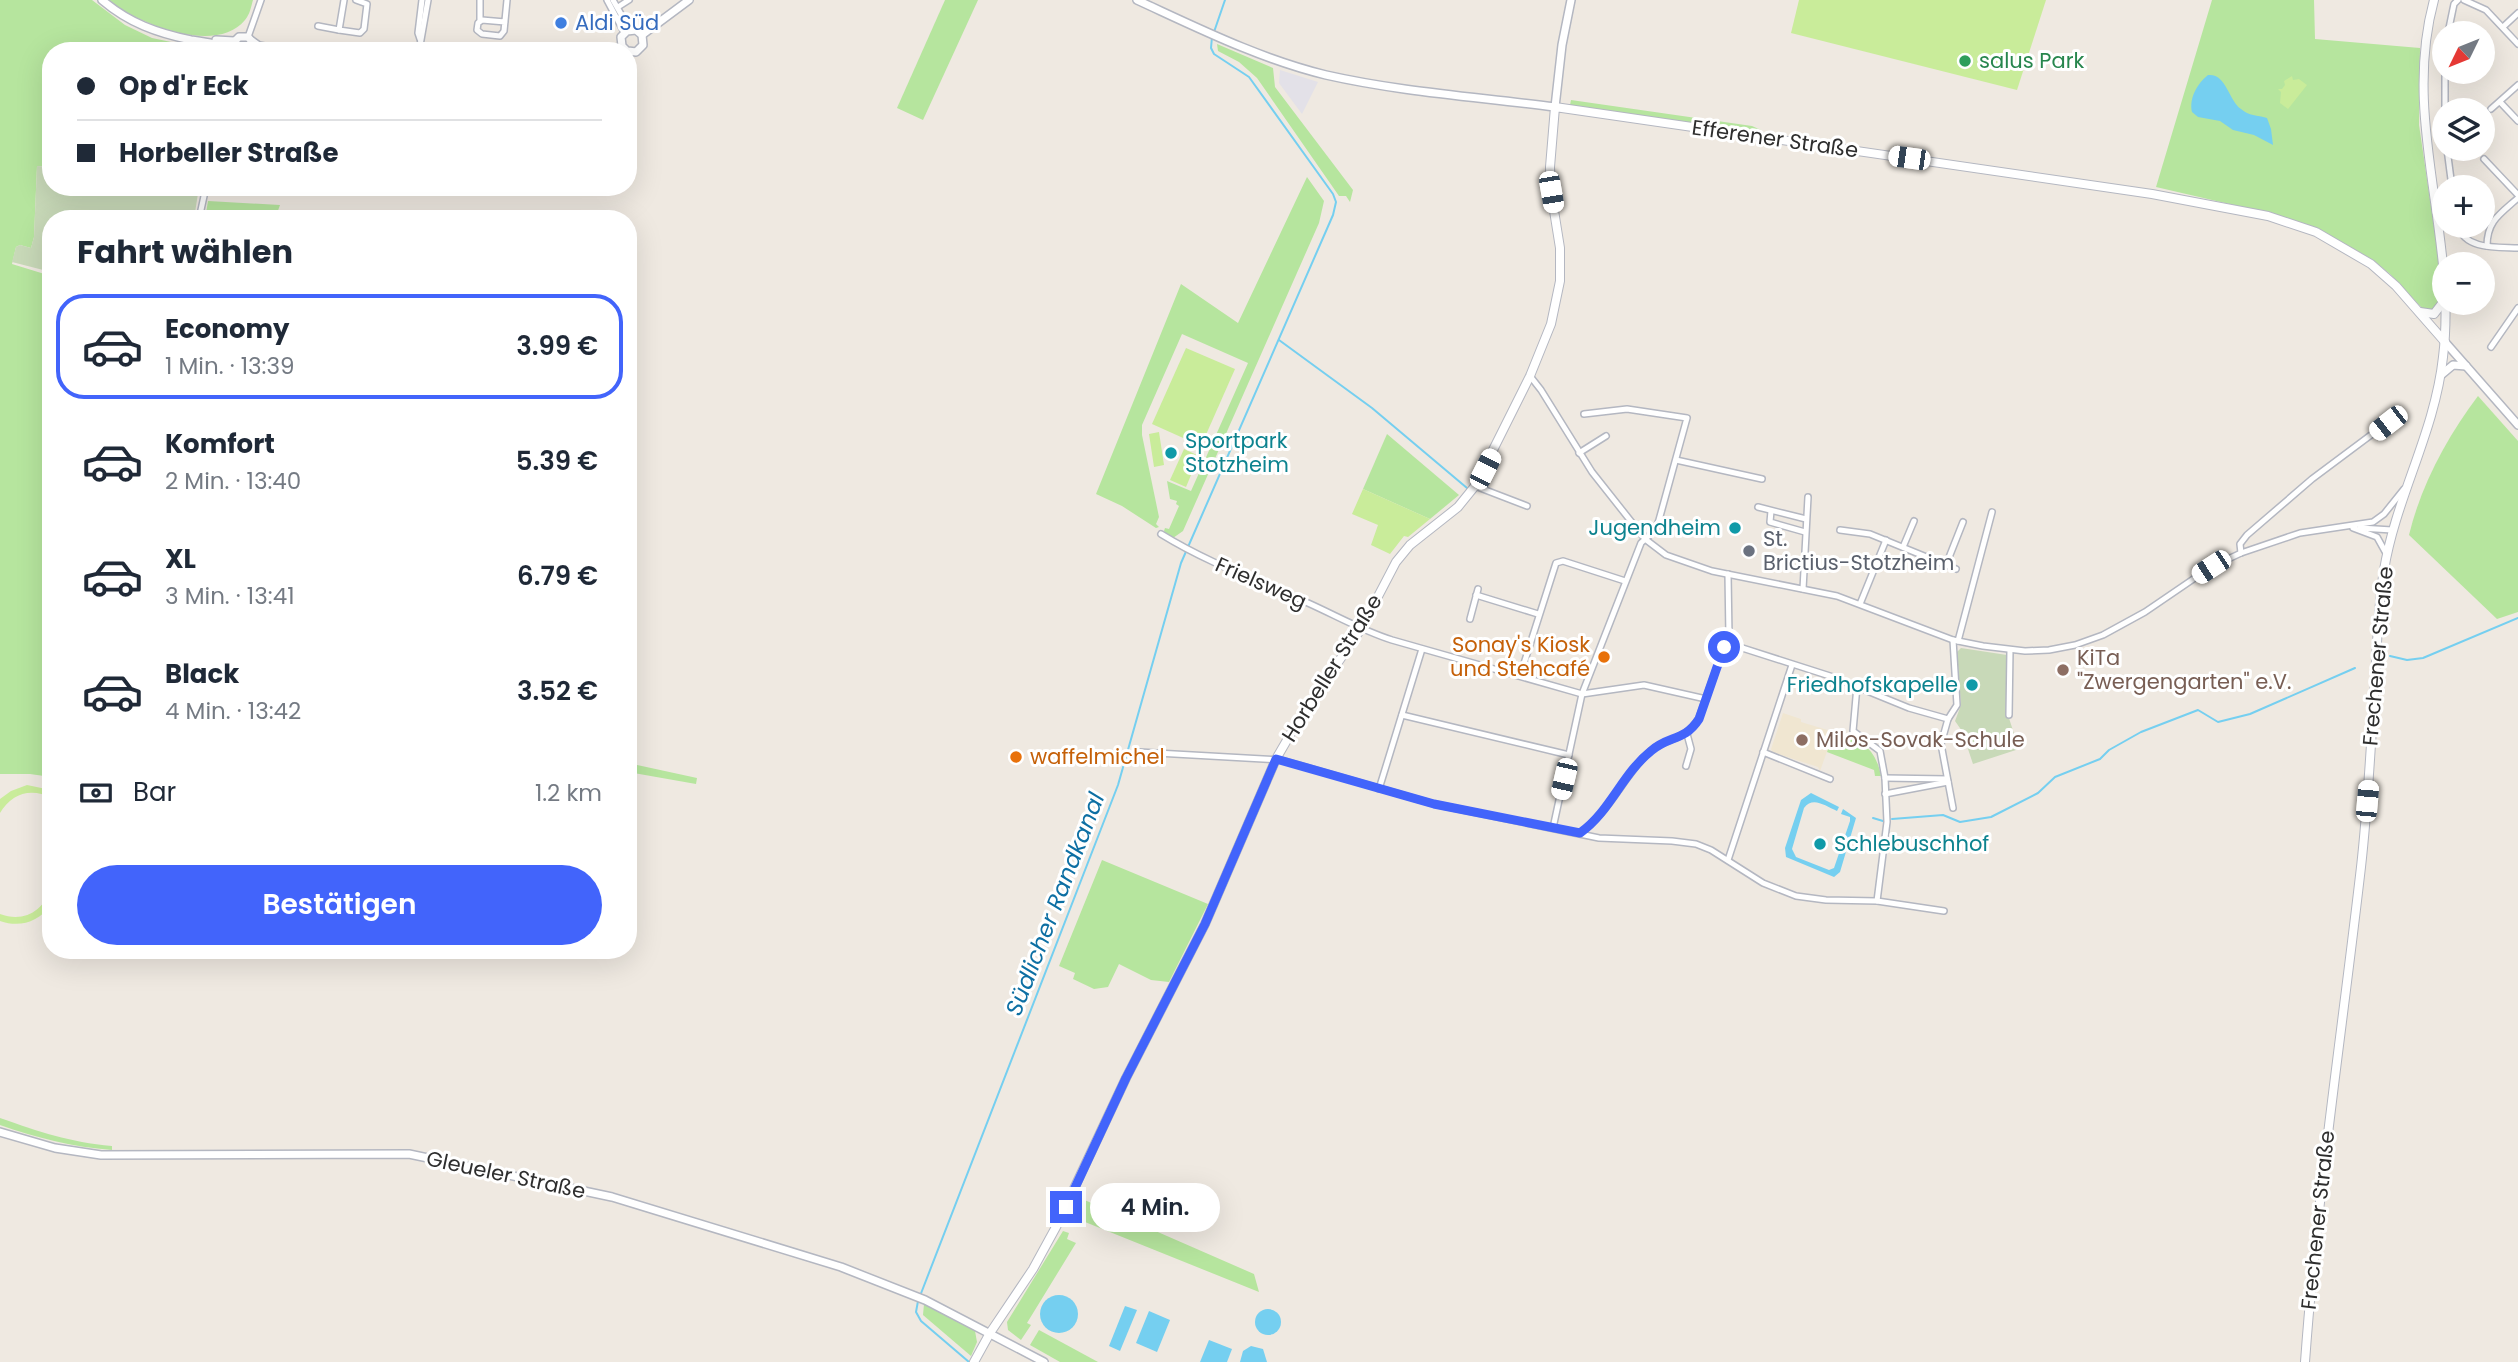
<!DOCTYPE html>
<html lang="de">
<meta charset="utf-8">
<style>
body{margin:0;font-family:Poppins,sans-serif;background:#f2f2f3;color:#1f2937;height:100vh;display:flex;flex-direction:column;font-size:26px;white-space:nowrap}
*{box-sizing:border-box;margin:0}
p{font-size:23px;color:#747a83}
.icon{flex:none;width:38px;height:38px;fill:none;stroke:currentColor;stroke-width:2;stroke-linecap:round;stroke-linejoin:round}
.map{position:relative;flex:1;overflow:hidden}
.drawer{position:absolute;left:42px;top:210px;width:595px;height:749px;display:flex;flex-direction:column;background:#fff;border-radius:28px;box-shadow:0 7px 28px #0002}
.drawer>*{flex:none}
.hud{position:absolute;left:42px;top:42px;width:595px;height:154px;border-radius:28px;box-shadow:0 7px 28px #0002;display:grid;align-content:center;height:154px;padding:0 35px;background:#fff}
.needle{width:46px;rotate:227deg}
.controls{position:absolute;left:2432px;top:21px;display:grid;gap:14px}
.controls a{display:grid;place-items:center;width:63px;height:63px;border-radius:50%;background:#fff;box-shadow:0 7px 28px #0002;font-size:35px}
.end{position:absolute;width:32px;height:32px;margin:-16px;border:9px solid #4264fb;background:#fff;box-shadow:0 0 0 4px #fff}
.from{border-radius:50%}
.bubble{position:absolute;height:49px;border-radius:24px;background:#fff;box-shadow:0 7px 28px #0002;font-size:23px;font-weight:600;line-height:49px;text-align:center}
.car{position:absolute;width:21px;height:42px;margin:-21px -10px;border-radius:9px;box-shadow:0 0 5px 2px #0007;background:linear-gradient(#fff 24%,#345 0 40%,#fff 0 76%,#345 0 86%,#fff 0)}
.hud b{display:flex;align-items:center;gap:24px;height:66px;font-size:26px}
.hud b+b{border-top:2px solid #e0e1e3}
.hud i{width:18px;height:18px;background:#1f2937}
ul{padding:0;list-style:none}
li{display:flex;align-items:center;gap:21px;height:105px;margin:0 14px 10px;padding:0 21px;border:4px solid transparent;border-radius:28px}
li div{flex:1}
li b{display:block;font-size:26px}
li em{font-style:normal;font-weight:600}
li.current{border-color:#4264fb}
li>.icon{width:63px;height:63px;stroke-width:1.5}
h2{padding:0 35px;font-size:32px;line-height:84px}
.pay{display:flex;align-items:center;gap:18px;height:77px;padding:0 35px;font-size:26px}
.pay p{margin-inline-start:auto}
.action{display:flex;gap:14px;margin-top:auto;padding:14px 35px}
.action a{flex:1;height:80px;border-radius:42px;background:#4264fb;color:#fff;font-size:28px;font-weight:600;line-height:80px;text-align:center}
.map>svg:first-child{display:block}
.industrial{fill:#e3e1e8}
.education{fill:#f0e6d1}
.green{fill:#b6e59e}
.cemetery{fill:#c8d9b8}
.pitch{fill:#c9ec9a}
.water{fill:#75cff0}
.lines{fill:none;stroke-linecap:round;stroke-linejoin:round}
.stream{stroke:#75cff0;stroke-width:2}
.minor-casing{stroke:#b4b7c1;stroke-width:8}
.tertiary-casing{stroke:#b4b7c1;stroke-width:10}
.secondary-casing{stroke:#b4b7c1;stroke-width:10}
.minor{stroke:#fff;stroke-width:5}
.tertiary{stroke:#fff;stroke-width:7}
.secondary{stroke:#fff;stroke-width:8}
.route{stroke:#4264fb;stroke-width:9}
.shop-dot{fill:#3f7fe0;stroke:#fff;stroke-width:2.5}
.leisure-dot{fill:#2e9e5b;stroke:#fff;stroke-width:2.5}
.culture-dot{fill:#0f9aa8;stroke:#fff;stroke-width:2.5}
.worship-dot{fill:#6b7280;stroke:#fff;stroke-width:2.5}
.food-dot{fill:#e8710a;stroke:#fff;stroke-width:2.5}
.education-dot{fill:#8d6e63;stroke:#fff;stroke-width:2.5}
.labels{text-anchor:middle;stroke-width:6;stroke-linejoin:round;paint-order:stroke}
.shop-label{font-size:21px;fill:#366cbe;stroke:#fff;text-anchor:start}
.leisure-label{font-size:21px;fill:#27864d;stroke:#fff;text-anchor:start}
.street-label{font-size:21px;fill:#2e2e2e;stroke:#fff}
.culture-label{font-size:21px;fill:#0d838f;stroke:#fff;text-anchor:start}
.worship-label{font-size:21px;fill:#5b616d;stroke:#fff;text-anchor:start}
.food-label{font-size:21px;fill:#c56008;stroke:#fff;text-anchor:end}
.education-label{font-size:21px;fill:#785e54;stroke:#fff;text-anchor:start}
.water-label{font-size:23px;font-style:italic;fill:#0d6fa3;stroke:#fff}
</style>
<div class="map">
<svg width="2518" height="1362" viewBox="0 0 2518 1362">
<rect width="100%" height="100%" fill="#efe9e1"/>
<polygon class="industrial" points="1280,70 1318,82 1302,114 1279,83"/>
<polygon class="education" points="1783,713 1801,719 1801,722 1834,732 1820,771 1818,767 1772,752 1771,749"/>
<g class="green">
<polygon points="0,0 92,0 125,25 152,38 214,51 170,48 166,51 51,51 51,167 37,166 34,237 31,248 20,245 16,247 12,264 51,276 51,777 30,774 0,774"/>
<path d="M108,0H253C251,7 250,14 245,20C216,56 136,23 108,0Z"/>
<polygon points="945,0 978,0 923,120 897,108"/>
<polygon points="2212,0 2314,0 2315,39 2420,48 2419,125 2439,260 2441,299 2434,310 2423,309 2390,274 2373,260 2324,232 2281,216 2156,187"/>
<polygon points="1217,44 1273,68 1275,87 1353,190 1350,202 1346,196 1339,196 1257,78 1239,62 1218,51"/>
<path d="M1571,100L1752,126L1761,130C1746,138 1598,109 1570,105Z"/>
<polygon points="1307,177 1324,201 1319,223 1183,531 1173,538 1166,535 1164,531 1165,528 1169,529 1179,506 1176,504 1177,501 1170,499 1167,481 1191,491 1248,363 1182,334 1142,425 1142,435 1159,517 1156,524 1159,527 1156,528 1122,506 1096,494 1181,284 1238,323"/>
<polygon points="208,201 280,205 275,219 205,219"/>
<path d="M2478,396L2518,441V612L2497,619L2409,535C2421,485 2447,437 2478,396Z"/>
<polygon points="1387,434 1459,495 1430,519 1363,489"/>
<path d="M1834,732C1861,741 1875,746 1881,776H1875L1874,770L1827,752Z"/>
<polygon points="628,763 697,778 696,784 628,772"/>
<polygon points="1102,860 1208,904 1169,982 1151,980 1119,964 1108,987 1094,989 1073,979 1075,973 1059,966"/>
<path d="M0,1118C40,1132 69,1142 112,1146V1150C73,1147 37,1138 0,1125Z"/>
<polygon points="1080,1198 1254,1274 1259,1292 1085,1222 1083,1225 1075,1222 1073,1225 1068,1223"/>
<polygon points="1063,1231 1069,1233 1067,1239 1076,1243 1027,1323 1031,1325 1021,1340 1008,1330 1007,1322"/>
<polygon points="924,1304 975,1331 977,1342 971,1356 923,1315"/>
<polygon points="1039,1330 1098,1362 1060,1362 1030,1345"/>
</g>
<g class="cemetery">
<polygon points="37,166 51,167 51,187 199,187 194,219 51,219 51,272 12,262 16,247 20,245 31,248 34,237"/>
<polygon points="1961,648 2007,655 2007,712 2019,749 1973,764 1962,731 1955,721 1961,705 1957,652"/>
</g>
<g class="pitch">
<polygon points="1799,0 2046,0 2017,90 1791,33"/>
<polygon points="2292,76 2293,80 2299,79 2307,85 2288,109 2280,103 2281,92 2278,89 2282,89 2285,85 2284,81"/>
<polygon points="1186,348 1235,369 1201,446 1152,424"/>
<polygon points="1159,432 1164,465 1154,467 1149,434"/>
<polygon points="1184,449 1199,456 1186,487 1170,480"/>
<polygon points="1363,489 1430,519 1408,537 1404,536 1390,554 1371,545 1378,525 1352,514"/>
<path d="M27,785L51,790V798C31,787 11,794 0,813V799L11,791Z"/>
<path d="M51,887V905C38,922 20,928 0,921V914C24,923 44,911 51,887Z"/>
</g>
<g class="water">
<path d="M2208,75C2226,73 2228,99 2241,109C2249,116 2257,115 2267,118L2271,129L2273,145L2254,135L2233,130L2220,121L2198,117L2192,112C2189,98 2197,84 2208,75Z"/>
<path d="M1811,793L1839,807L1837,811C1825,806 1813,796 1804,808L1792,849L1796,857L1829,870L1834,868L1850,821V817L1841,814L1843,809L1856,818L1840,872L1834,877L1786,857L1785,848L1801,800Z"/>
<circle cx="1059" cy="1314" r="19"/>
<polygon points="1125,1306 1137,1310 1120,1351 1109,1346"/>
<circle cx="1268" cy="1322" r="13"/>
<polygon points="1149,1311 1170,1320 1157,1352 1136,1343"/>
<polygon points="1209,1340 1232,1349 1227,1362 1200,1362"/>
<polygon points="1251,1346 1263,1349 1267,1362 1240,1362 1243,1351"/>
</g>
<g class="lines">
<g class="stream">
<polyline points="1214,32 1225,0"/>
<polyline points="1279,340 1372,408 1467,488"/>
<polyline points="2390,656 2407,660 2423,658 2518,618"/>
<polyline points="1873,818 1883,821"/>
<polyline points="1892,819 1943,815 1960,822 1991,817 2038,793 2055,777 2100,759 2109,750 2141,732 2198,710 2218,722 2250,714 2355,668"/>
<polyline points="920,1296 1118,785 1181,563 1333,215 1336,202 1333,194 1249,77 1214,54 1211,48 1212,37"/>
<polyline points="918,1301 916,1312 921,1321 969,1362"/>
</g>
<defs>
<g id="minor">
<polyline points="344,0 339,30 360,33 364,29 367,4 356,0"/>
<polyline points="607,0 624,32"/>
<polyline points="613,0 630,30"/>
<polyline points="2464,0 2486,10 2518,44"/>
<polyline points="618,7 629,0"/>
<polyline points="480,21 480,0"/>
<polyline points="505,22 482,20 478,23 477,30 482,34 500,36 504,31 507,0"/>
<polyline points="318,26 339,30"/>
<polyline points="2503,27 2518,13"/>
<polyline points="2448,33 2454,4 2458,0"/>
<polyline points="248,37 261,0"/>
<polyline points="420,39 418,33 422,0"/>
<polyline points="419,51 428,0"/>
<polyline points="2445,57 2445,117"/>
<polyline points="2500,102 2518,121"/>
<polyline points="2491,109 2518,85"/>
<polyline points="2447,149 2452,187"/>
<polyline points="2484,159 2518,195"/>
<polyline points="199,219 206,187"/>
<path d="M2458,226C2465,250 2497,247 2518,248"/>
<path d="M2487,246C2487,221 2500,214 2518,198"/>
<polyline points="2491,347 2518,308"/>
<polyline points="1530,376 1541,390 1592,472 1645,539 1666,555 1712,571 1837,596 1953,640 1983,646 2025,651 2049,650 2075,645 2103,635 2145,612 2211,567 2241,553 2300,533 2373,522 2384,514 2404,489"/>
<polyline points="1579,453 1606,436"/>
<polyline points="1676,460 1762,479"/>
<polyline points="1475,486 1527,506"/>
<polyline points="1758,507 1806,519"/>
<polyline points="1771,511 1770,522 1805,532"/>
<polyline points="2353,528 2377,537 2387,555"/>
<polyline points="2360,528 2392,530"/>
<polyline points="1840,530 1870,534 1956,569"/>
<path d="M1161,534C1208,563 1259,581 1308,603C1337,616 1363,631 1392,640L1582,694L1644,685L1706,699"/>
<polyline points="1903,547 1914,521"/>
<polyline points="2241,553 2240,544 2247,535 2312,479 2399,414"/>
<polyline points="1946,565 1963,522"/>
<polyline points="1728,574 1729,637 1733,645 1833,677 1909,708 1948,719 1957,705 1953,640"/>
<polyline points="1803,589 1808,497"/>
<polyline points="1476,595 1538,614"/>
<polyline points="1860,604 1886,540"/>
<polyline points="1470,619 1478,589"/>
<polyline points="1958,641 1992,512"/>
<polyline points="1520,676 1556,563 1563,561 1625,581"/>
<polyline points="1857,686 1853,731 1880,751 1885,778 1887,822 1877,901"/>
<polyline points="1402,715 1569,755"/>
<polyline points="2009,715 2010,650"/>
<polyline points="1948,719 1941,744 1953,808"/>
<polyline points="1139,752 1281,760 1434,804 1599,838 1672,841 1696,844 1711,850 1763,883 1796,896 1826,900 1877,901 1944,911"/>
<polyline points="1763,752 1830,779"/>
<polyline points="1686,766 1691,749 1687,734"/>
<polyline points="1885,778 1947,779"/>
<polyline points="1379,789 1422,649"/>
<polyline points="1885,794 1948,782"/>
<polyline points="1553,828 1582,694 1641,543 1655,530 1659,520 1687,418 1627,409 1584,414"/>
<path d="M1580,833C1609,813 1622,779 1647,754C1665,736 1684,743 1699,718L1724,647L1730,641"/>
<polyline points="1728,860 1792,665"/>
</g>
<g id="tertiary">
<path d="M102,0C129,23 157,33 191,40C205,42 221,44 233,51"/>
<path d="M1137,0C1198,28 1260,59 1326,75C1401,92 1479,97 1555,107L1562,45L1571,0"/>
<polyline points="642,35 689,0"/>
<polyline points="216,40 234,41"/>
<polyline points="252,41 259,46 286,51"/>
<polyline points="233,43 239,37 248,37 253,43 253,51"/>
<polyline points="627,51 622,46 621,37 627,31 636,30 642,35 643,45 636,52 628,51"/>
<polyline points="2445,342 2518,425"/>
<polyline points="2441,375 2453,365 2466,366"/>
<polyline points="0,1132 55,1148 101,1155 409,1154 612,1197 841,1267 925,1300 1044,1362"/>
</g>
<g id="secondary">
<polyline points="2420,312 2434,314 2444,301"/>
<polyline points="974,1362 990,1333 1033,1269 1056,1227 1126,1078 1205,924 1276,759 1301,716 1361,629 1396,562 1410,545 1458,507 1475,486 1530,376 1551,324 1560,281 1560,248 1551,192 1550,167 1555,107 2152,194 2268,216 2316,232 2371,264 2396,286 2445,342"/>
<path d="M2305,1362C2317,1196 2342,1032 2361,867C2368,805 2371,743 2375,680C2377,643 2378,607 2384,570C2396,497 2435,432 2443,357C2458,237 2401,121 2434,0"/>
</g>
</defs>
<use href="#minor" class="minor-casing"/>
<use href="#tertiary" class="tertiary-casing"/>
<use href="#secondary" class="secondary-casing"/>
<use href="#minor" class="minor"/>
<use href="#tertiary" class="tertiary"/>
<use href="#secondary" class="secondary"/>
</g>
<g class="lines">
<path class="route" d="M1066,1207L1126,1078L1205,924L1276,759L1434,804L1580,833C1610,812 1622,774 1651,751C1669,735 1684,742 1699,719L1724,647"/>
</g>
<circle class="shop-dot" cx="561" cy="23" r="7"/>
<circle class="leisure-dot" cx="1965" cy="61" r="7"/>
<g class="culture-dot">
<circle cx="1171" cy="453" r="7"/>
<circle cx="1735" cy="528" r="7"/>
<circle cx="1972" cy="685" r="7"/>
<circle cx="1820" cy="844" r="7"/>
</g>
<circle class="worship-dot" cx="1749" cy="551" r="7"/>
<g class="food-dot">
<circle cx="1604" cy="657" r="7"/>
<circle cx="1016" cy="757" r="7"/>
</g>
<g class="education-dot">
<circle cx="2063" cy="670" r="7"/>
<circle cx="1802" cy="740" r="7"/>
</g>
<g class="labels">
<g class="shop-label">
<text x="575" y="30">Aldi Süd</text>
</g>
<g class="leisure-label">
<text x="1979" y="68">salus Park</text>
</g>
<g class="street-label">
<text transform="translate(1775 139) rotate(8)" y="7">Efferener Straße</text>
<text transform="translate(1261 583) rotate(24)" y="7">Frielsweg</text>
<text transform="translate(2378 656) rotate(-85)" y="7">Frechener Straße</text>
<text transform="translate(1332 668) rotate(-58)" y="7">Horbeller Straße</text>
<text transform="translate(506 1175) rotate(12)" y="7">Gleueler Straße</text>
<text transform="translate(2318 1220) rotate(-84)" y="7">Frechener Straße</text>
</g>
<g class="culture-label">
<text x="1185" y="448">Sportpark<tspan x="1185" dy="24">Stotzheim</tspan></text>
<text x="1721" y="535" text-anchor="end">Jugendheim</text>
<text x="1958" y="692" text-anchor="end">Friedhofskapelle</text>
<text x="1834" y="851">Schlebuschhof</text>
</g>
<g class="worship-label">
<text x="1763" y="546">St.<tspan x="1763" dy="24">Brictius-Stotzheim</tspan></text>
</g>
<g class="food-label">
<text x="1590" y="652">Sonay's Kiosk<tspan x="1590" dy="24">und Stehcafé</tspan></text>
<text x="1030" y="764" text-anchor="start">waffelmichel</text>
</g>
<g class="education-label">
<text x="2077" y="665">KiTa<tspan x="2077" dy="24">"Zwergengarten" e.V.</tspan></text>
<text x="1816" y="747">Milos-Sovak-Schule</text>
</g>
<g class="water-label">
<text transform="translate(1055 904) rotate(-69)" y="8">Südlicher Randkanal</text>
</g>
</g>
</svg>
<div class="controls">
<a><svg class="needle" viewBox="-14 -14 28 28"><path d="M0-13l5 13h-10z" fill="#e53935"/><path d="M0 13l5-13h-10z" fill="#747a83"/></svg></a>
<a><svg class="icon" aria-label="layers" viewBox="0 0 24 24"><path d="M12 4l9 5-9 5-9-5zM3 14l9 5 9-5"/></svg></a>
<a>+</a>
<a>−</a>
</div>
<i class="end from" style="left:1724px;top:647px"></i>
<i class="end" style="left:1066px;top:1207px"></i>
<div class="bubble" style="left:1090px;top:1183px;width:130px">4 Min.</div>
<i class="car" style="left:1909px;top:158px;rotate:278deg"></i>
<i class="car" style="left:1551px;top:192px;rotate:170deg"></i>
<i class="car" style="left:2388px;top:423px;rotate:232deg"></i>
<i class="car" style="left:1485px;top:469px;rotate:27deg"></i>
<i class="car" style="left:2211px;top:567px;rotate:237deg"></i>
<i class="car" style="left:1564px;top:779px;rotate:193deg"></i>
<i class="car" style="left:2367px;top:801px;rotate:5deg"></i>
<div class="hud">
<b><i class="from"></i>Op d'r Eck</b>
<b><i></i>Horbeller Straße</b>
</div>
<section class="drawer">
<h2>Fahrt wählen</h2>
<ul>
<li class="current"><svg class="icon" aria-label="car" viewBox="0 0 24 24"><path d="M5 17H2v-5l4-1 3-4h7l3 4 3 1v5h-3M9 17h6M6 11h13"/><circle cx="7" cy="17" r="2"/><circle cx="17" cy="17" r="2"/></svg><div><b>Economy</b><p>1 Min. · 13:39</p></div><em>3.99 €</em></li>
<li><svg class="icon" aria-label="car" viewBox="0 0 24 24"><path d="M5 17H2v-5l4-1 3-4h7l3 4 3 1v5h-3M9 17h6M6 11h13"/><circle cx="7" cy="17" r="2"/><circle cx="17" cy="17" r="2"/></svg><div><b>Komfort</b><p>2 Min. · 13:40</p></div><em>5.39 €</em></li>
<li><svg class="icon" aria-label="car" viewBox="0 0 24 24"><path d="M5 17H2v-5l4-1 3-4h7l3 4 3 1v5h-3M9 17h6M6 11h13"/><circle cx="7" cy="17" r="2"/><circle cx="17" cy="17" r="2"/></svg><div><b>XL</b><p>3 Min. · 13:41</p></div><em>6.79 €</em></li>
<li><svg class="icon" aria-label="car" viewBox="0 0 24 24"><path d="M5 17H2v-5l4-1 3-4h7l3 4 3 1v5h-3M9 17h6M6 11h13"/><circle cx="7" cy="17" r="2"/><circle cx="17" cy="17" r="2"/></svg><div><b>Black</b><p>4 Min. · 13:42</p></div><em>3.52 €</em></li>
</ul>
<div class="pay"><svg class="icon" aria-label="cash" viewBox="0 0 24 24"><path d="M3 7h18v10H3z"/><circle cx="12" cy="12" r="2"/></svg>Bar<p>1.2 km</p></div>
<div class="action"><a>Bestätigen</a></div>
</section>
</div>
